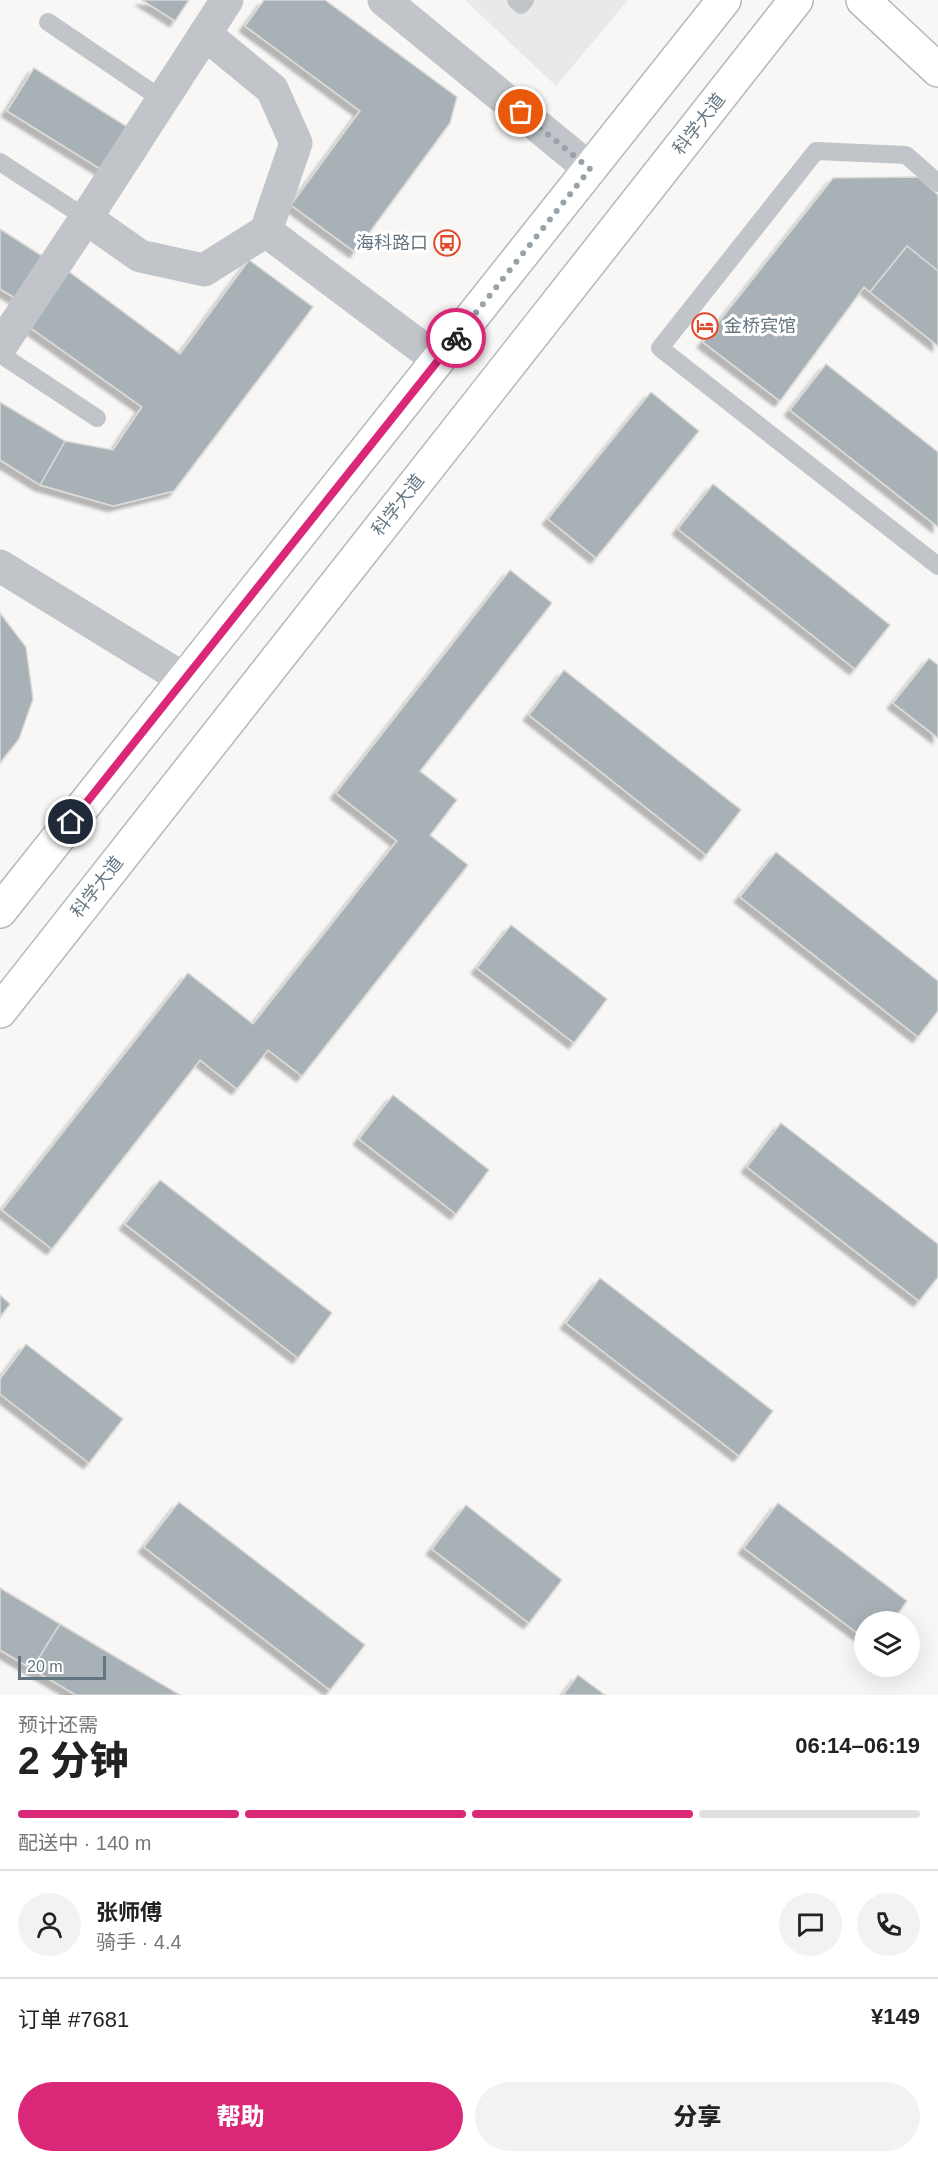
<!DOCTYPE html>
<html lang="zh">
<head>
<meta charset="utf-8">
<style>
	:root { --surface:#fff; --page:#f2f2f2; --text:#222; --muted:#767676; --line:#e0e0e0; --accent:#db2777 }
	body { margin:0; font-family:Arial,"Noto Sans SC",sans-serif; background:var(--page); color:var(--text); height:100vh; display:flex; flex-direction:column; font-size:22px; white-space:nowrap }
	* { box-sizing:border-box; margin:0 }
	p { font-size:20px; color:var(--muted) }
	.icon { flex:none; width:33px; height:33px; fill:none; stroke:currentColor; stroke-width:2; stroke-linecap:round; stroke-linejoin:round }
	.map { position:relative; height:1695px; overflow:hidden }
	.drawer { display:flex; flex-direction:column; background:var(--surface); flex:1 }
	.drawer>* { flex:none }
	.tools { position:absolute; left:854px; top:1611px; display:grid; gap:12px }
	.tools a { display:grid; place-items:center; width:66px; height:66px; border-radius:50%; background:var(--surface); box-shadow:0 6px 24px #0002; font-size:30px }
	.scale { position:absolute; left:18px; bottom:15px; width:88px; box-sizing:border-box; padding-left:6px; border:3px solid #637580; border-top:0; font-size:16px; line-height:21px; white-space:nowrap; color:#637580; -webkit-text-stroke:4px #fff; paint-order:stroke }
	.pin { position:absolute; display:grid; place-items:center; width:51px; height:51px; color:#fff; margin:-26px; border:3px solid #fff; border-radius:50%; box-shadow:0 2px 6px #0007 }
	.courier { position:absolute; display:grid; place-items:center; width:60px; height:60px; margin:-30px; border:4px solid #db2777; border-radius:50%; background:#fff; color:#222; box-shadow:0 2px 8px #0007 }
	.headline em { font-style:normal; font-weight:800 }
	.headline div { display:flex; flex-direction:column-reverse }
	.headline { display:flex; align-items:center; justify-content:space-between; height:102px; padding:0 18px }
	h1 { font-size:39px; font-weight:800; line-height:45px }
	.bar { display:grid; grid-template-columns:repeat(4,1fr); gap:9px 6px; align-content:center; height:72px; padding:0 18px }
	.bar i { height:8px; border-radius:4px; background:var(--line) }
	.bar .active { background:var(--accent) }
	.bar p { grid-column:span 4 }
	.line { display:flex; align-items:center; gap:15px; padding:0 18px; border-top:2px solid var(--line) }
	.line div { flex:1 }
	.round { display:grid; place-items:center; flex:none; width:63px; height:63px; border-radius:32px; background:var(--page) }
	.button { display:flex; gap:12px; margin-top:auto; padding:12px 18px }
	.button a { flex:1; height:69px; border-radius:36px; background:var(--accent); color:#fff; font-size:24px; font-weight:800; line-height:69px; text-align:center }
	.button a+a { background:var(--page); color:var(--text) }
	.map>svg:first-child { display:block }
	.built { fill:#e8e9e8 }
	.building { fill:#a7b1b6; stroke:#d9d9d7; stroke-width:1.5; filter:url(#shadow) }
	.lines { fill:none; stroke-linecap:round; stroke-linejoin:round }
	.secondary-casing { stroke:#b3b9bd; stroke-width:36 }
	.primary-casing { stroke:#b4b9bd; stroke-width:36 }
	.lane { stroke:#c1c5c9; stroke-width:18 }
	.street { stroke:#c1c5c9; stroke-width:33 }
	.secondary { stroke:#fff; stroke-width:33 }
	.primary { stroke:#fff; stroke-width:33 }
	.done { stroke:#97a2a9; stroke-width:6; stroke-dasharray:0 10.8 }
	.route { stroke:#db2777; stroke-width:8 }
	.labels { text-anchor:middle; stroke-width:6; stroke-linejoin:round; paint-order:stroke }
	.street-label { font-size:18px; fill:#637580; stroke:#fff }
	.poi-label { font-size:18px; fill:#637580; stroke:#fff; text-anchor:end }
</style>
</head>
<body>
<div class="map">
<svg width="938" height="1695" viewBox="0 0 938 1695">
	<defs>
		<filter id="shadow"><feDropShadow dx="-5.5" dy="5.5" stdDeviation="1.5" flood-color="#0004"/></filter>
	</defs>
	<rect width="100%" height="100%" fill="#f8f7f5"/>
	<polygon class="built" points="465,0 628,0 556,86"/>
	<g class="building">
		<polygon points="142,0 189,0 175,21"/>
		<polygon points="264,0 325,0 457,97 450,123 355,252 291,205 360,111 245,26"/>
		<polygon points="34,68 129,128 102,170 7,111"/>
		<polygon points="918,177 938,195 938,271 907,246 870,292 864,287 780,401 703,342 833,178"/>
		<polygon points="0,229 42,256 15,298 0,289"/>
		<polygon points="907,246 938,271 938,346 870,292"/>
		<polygon points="249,260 313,307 174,491 113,506 40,485 65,441 113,450 142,407 28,326 68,271 180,354"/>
		<polygon points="826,364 938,452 938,527 790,410"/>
		<polygon points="651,392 699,431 596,558 548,519"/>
		<polygon points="0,402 65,441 40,485 0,460"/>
		<polygon points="713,484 890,625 855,669 678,529"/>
		<polygon points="510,570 552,603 420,771 457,800 430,835 468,865 302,1076 268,1050 237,1089 200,1060 52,1249 2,1210 188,973 253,1024 397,841 336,793"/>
		<polygon points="0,613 26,647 33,699 19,739 0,763"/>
		<polygon points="929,658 938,665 938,738 893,703"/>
		<polygon points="564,670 741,810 706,855 529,715"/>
		<polygon points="776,852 938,981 938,1011 918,1037 740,897"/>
		<polygon points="511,925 607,999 574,1043 477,968"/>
		<polygon points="393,1095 489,1170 456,1214 359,1139"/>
		<polygon points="781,1123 938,1244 938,1277 919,1301 747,1167"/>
		<polygon points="160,1180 332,1313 298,1358 125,1224"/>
		<polygon points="600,1278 773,1411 739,1456 566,1323"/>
		<polygon points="0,1295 10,1304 0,1317"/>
		<polygon points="26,1344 123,1419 89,1463 0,1394 0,1379"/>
		<polygon points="179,1502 365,1645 330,1690 144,1547"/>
		<polygon points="778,1503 907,1601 892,1622 864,1622 864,1638 744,1548"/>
		<polygon points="466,1505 562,1580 529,1623 432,1549"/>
		<polygon points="0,1588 60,1624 32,1669 0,1650"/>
		<polygon points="60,1624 180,1695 76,1695 32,1669"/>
		<polygon points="578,1675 605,1695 563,1695"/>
	</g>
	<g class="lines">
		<g class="secondary-casing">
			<polyline id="secondary" points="863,0 938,70"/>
		</g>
		<g class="primary-casing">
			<g id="primary">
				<polyline points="0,911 724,0"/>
				<polyline points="0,1011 796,0"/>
			</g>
		</g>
		<g class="lane">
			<polyline points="516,0 521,5 525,0"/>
			<polyline points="48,22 163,100"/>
			<polyline points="0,162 86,218"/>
			<polyline points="938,183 906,155 816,151 660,348 938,566"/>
			<polyline points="0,354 97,418"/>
		</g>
		<g class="street">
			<polyline points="227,0 205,34 272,89 296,143 266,231 438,360"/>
			<polyline points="384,0 590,169"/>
			<polyline points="86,218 205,34"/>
			<polyline points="0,347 86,218 140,256 204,270 266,231"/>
			<polyline points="0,566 184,679"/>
		</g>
		<use href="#secondary" class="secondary"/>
		<use href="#primary" class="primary"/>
	</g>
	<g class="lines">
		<polyline class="done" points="456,338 590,169 521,112"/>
		<polyline class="route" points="71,822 456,338"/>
	</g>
	<defs>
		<g id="bus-ring" transform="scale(1.35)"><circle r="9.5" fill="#fff" stroke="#e2492a" stroke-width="1.5"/><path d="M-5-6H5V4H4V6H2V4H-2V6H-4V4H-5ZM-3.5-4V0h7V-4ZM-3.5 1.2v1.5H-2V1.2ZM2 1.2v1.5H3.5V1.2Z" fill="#e2492a"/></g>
		<g id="hotel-ring" transform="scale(1.35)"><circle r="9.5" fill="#fff" stroke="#e2492a" stroke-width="1.5"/><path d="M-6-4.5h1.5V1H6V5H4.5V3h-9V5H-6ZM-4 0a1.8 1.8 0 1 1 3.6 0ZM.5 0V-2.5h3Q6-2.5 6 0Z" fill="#e2492a"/></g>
	</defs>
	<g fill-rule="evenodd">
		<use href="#bus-ring" x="447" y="243"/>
		<use href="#hotel-ring" x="705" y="326"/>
	</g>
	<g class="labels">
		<g class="street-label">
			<text transform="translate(699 124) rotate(-52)" y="6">科学大道</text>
			<text transform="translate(398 505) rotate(-52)" y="6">科学大道</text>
			<text transform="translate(97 887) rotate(-52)" y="6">科学大道</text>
		</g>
		<g class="poi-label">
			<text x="428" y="249">海科路口</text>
			<text x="724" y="332" text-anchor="start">金桥宾馆</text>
		</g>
	</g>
</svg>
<div class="tools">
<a><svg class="icon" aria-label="layers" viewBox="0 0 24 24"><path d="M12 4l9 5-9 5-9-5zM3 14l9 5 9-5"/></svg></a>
</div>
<div class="scale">20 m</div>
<div class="pin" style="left:521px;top:112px;background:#ea580c"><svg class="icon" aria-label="bag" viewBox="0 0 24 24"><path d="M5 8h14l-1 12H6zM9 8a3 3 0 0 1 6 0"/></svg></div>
<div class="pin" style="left:71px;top:822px;background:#1f2937"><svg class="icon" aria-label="home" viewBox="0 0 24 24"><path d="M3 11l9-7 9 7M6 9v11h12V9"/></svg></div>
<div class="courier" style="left:456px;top:338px"><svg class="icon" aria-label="bike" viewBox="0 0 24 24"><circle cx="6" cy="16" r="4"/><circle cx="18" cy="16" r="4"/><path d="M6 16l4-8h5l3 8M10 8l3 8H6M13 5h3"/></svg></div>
</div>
<section class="drawer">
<div class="headline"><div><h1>2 分钟</h1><p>预计还需</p></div><em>06:14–06:19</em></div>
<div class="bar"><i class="active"></i><i class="active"></i><i class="active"></i><i></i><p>配送中 · 140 m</p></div>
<div class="line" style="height:108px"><a class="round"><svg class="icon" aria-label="person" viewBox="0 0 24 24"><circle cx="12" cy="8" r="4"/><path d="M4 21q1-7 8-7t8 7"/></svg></a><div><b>张师傅</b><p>骑手 · 4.4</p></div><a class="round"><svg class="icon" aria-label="chat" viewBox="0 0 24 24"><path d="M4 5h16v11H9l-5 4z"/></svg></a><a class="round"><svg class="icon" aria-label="phone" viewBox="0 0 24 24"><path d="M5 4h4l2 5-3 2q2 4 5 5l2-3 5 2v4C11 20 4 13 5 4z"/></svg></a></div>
<div class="line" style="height:78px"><div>订单 #7681</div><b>¥149</b></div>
<div class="button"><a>帮助</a><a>分享</a></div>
</section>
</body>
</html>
